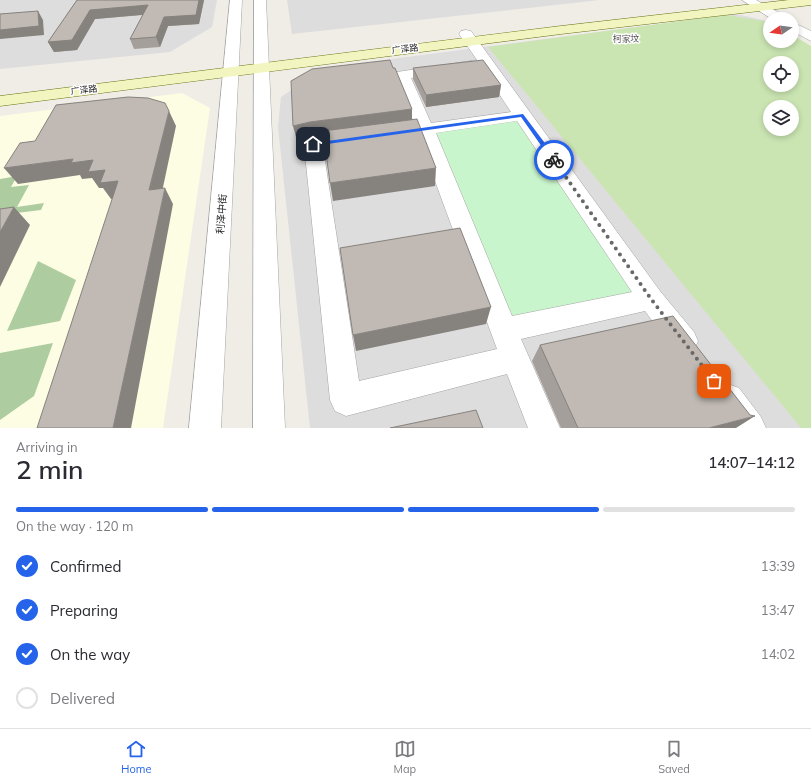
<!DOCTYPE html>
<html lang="en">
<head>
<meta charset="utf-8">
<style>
	:root { --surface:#fff; --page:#f2f2f3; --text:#2b2b33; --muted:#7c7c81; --line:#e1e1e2; --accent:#2563eb }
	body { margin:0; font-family:Mulish,"Noto Sans SC",sans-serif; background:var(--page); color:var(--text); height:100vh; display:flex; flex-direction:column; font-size:15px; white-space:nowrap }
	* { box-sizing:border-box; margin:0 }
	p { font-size:13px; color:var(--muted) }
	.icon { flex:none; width:22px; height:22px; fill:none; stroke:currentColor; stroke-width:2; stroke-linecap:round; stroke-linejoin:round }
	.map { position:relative; height:428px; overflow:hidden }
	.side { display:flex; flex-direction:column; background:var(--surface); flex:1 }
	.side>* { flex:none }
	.needle { width:26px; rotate:257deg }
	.buttons { position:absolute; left:763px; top:12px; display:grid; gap:8px }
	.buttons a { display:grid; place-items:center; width:36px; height:36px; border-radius:50%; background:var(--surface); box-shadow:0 2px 6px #0003; font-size:20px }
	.pin { position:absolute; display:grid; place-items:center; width:34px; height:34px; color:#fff; margin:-17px; border-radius:8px; box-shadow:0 2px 6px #0006 }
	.courier { position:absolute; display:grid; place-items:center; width:40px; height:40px; margin:-20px; border:3px solid #2563eb; border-radius:50%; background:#fff; color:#222; box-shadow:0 1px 5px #0007 }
	.overview em { font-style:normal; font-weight:600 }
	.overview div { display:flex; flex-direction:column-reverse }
	.overview { display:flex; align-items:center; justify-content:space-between; height:68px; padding:0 16px }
	h1 { font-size:26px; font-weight:600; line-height:30px }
	.bar { display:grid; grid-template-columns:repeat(4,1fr); gap:6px 4px; align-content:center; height:48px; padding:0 16px }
	.bar i { height:5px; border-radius:3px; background:var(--line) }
	.bar .selected { background:var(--accent) }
	.bar p { grid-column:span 4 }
	ol { padding:0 16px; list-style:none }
	li { display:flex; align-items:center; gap:12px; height:44px }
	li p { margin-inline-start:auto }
	li .icon { padding:4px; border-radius:50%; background:var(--accent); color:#fff; stroke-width:4 }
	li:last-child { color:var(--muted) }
	li i { width:22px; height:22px; border:2px solid var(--line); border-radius:50% }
	.dock { display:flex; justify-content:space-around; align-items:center; height:56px; border-top:1px solid var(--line); background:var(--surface); font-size:11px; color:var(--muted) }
	.dock a { display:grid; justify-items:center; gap:2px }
	.dock .selected { color:var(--accent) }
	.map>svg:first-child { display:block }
	.residential { fill:#dedddd; fill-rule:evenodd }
	.education { fill:#fdfde3 }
	.grass { fill:#cbe5b2; fill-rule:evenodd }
	.forest { fill:#adcca0 }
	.park { fill:#c9f5cc }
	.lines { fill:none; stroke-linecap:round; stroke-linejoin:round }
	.minor-casing { stroke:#a4a4a4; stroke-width:1 }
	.tertiary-casing { stroke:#a4a4a4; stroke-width:1 }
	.secondary-casing { stroke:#65700e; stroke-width:1 }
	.minor { fill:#fff; fill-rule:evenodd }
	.tertiary { fill:#fff; fill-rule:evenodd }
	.secondary { fill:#f2f5c0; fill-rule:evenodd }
	.wall { fill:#a59f9b }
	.shaded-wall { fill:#86827e }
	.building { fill:#c0b9b4; stroke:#86827e }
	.route { fill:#2563eb }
	.done { stroke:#696866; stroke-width:4; stroke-dasharray:0 7.2 }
	.labels { text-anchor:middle; stroke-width:3; stroke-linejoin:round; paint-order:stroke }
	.far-neighbourhood-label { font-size:9px; fill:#535353; stroke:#fff }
	.far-street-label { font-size:9px; fill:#202020; stroke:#fff }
	.street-label { font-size:10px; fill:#202020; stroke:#fff }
</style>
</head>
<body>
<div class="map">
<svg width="811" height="428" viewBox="0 0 811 428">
	<rect width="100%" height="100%" fill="#f0ede7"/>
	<g class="residential">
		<polygon points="0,0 217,0 212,27 170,52 0,69"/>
		<polygon points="287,0 600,0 292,34"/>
		<path d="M736 14 763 20 770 24V41H792L811 428H310L278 127 281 97 323 68ZM770 63H792V85H770ZM770 107H792V129H770Z"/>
	</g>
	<polygon class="education" points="182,93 210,108 163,428 0,428 0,116"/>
	<path class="grass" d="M726 15 770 22V41H792V35L811 46V428H801L488 47ZM770 63H792V85H770ZM770 107H792V129H770Z"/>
	<g class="forest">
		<polygon points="17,176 11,187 29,185 17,207 44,203 41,210 0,215 0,179"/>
		<polygon points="38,261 76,280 60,321 7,331"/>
		<polygon points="53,343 34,396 0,420 0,353"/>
	</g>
	<polygon class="park" points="520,117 643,298 516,326 427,130"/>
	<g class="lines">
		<g class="minor-casing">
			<g id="minor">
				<path d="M466 30 471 31 660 291 694 332 698 341 694 350 684 354 674 350 645 311 521 339 560 428H528L507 374 346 416 335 411 330 400 304 144 306 140 355 133 361 135 364 139 361 143 323 148 359 381 497 349 418 135 393 139 387 138 384 134 387 130 415 125 394 75 397 72 477 60 459 34 461 31ZM482 68 511 112 431 123 411 78ZM517 121 632 292 512 316 436 133Z"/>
				<polygon points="728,384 739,388 761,417 766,428 730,428 717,410 713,399 717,388"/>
			</g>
		</g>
		<g class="tertiary-casing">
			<g id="tertiary">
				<polygon points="230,0 242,0 221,428 189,428"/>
				<polygon points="254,0 266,0 285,428 253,428"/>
				<polygon points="742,0 756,0 785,16 787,19 772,19"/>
				<polygon points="792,22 811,31 811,41 792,31"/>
			</g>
		</g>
		<g class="secondary-casing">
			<polygon id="secondary" points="789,0 811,0 811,5 561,34 0,106 0,96 561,26"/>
		</g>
		<use href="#minor" class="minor"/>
		<use href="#tertiary" class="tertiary"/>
		<use href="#secondary" class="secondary"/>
	</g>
	<g class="wall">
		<polygon points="77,0 204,0 199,24 168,26 160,47 134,49 130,39 143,15 95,19 77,50 54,52 48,42"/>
		<polygon points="413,68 501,85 499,97 426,107 413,79"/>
		<polygon points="540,345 736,428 561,428 532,361"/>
	</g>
	<g class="shaded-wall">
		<polygon points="199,0 204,0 199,24 168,26 160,47 156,37 164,17"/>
		<polygon points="148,5 151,14 95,19 77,50 54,52 48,42 90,10"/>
		<polygon points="38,11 43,20 44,35 0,39 0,30"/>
		<polygon points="501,85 499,97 426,107 426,95"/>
		<polygon points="412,109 412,124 313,137 297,141 293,126 310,122"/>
		<polygon points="169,111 176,126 159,206 149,190"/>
		<polygon points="73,159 93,160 118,181 128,197 111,199 103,188 99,188 92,178 82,179 80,175 18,184 4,168"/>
		<polygon points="436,168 435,186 333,201 330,183"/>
		<polygon points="165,188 173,204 131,428 113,428"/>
		<polygon points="14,207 30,225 0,287 0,232"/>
		<polygon points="491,307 486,324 356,351 353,335"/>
		<polygon points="755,416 736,428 709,428"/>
	</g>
	<g class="building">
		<polygon points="77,0 199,0 196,15 164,17 156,37 130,39 148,5 90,10 72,40 48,42"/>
		<polygon points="38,11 39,26 0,30 0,14"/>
		<polygon points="390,60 393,68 395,68 412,109 310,122 293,126 291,81 312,69"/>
		<polygon points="483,60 501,85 426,95 413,68"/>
		<polygon points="128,97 148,98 165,103 169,111 149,190 165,188 113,428 37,428 118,181 100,183 105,170 88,172 93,160 71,163 73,159 4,168 20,143 35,141 56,105"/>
		<polygon points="417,119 436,168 330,183 323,131"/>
		<polygon points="14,207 0,232 0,209"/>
		<polygon points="460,228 491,307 353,335 340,248"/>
		<polygon points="673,316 750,415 755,416 709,428 578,428 540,345"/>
		<polygon points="476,410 483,428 390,428"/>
	</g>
	<polygon class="route" points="523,114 556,158 556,161 552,161 521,117 313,146 310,144 313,143"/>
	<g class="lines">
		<polyline class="done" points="554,160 651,299 714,381"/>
	</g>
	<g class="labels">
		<g class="far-neighbourhood-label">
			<text x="626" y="42">柯家坟</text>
		</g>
		<g class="far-street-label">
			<text transform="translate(405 49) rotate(-7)" y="3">广泽路</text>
			<text transform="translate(84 90) rotate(-7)" y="3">广泽路</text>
		</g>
		<g class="street-label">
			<text transform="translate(221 214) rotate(-86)" y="4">利泽中街</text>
		</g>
	</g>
</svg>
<div class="buttons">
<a><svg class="needle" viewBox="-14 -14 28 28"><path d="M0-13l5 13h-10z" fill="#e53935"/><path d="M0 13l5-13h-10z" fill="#7c7c81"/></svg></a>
<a><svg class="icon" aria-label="locate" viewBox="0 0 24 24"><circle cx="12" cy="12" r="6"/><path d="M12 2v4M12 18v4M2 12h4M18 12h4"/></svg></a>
<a><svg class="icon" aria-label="layers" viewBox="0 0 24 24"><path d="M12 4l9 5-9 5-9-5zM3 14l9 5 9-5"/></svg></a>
</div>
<div class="pin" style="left:714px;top:381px;background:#ea580c"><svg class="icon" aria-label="bag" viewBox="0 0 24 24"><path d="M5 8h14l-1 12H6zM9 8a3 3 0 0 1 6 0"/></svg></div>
<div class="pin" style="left:313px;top:144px;background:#1f2937"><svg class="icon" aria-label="home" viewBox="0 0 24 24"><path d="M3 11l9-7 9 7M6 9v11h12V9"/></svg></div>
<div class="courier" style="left:554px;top:160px"><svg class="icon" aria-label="bike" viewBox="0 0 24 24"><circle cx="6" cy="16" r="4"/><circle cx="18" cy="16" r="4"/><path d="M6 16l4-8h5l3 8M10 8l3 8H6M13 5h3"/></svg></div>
</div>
<section class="side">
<div class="overview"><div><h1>2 min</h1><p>Arriving in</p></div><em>14:07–14:12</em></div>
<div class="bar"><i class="selected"></i><i class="selected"></i><i class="selected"></i><i></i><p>On the way · 120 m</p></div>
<ol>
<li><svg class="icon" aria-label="check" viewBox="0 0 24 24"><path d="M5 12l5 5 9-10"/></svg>Confirmed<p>13:39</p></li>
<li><svg class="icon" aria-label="check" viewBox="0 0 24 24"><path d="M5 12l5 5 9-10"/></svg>Preparing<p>13:47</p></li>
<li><svg class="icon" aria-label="check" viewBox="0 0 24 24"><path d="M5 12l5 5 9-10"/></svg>On the way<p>14:02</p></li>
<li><i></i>Delivered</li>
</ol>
</section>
<nav class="dock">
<a class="selected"><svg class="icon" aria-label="home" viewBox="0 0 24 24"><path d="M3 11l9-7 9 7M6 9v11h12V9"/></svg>Home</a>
<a><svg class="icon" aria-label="map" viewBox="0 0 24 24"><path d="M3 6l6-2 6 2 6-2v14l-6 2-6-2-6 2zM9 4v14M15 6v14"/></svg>Map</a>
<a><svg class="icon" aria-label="saved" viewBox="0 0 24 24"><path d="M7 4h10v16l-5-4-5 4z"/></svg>Saved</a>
</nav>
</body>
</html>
